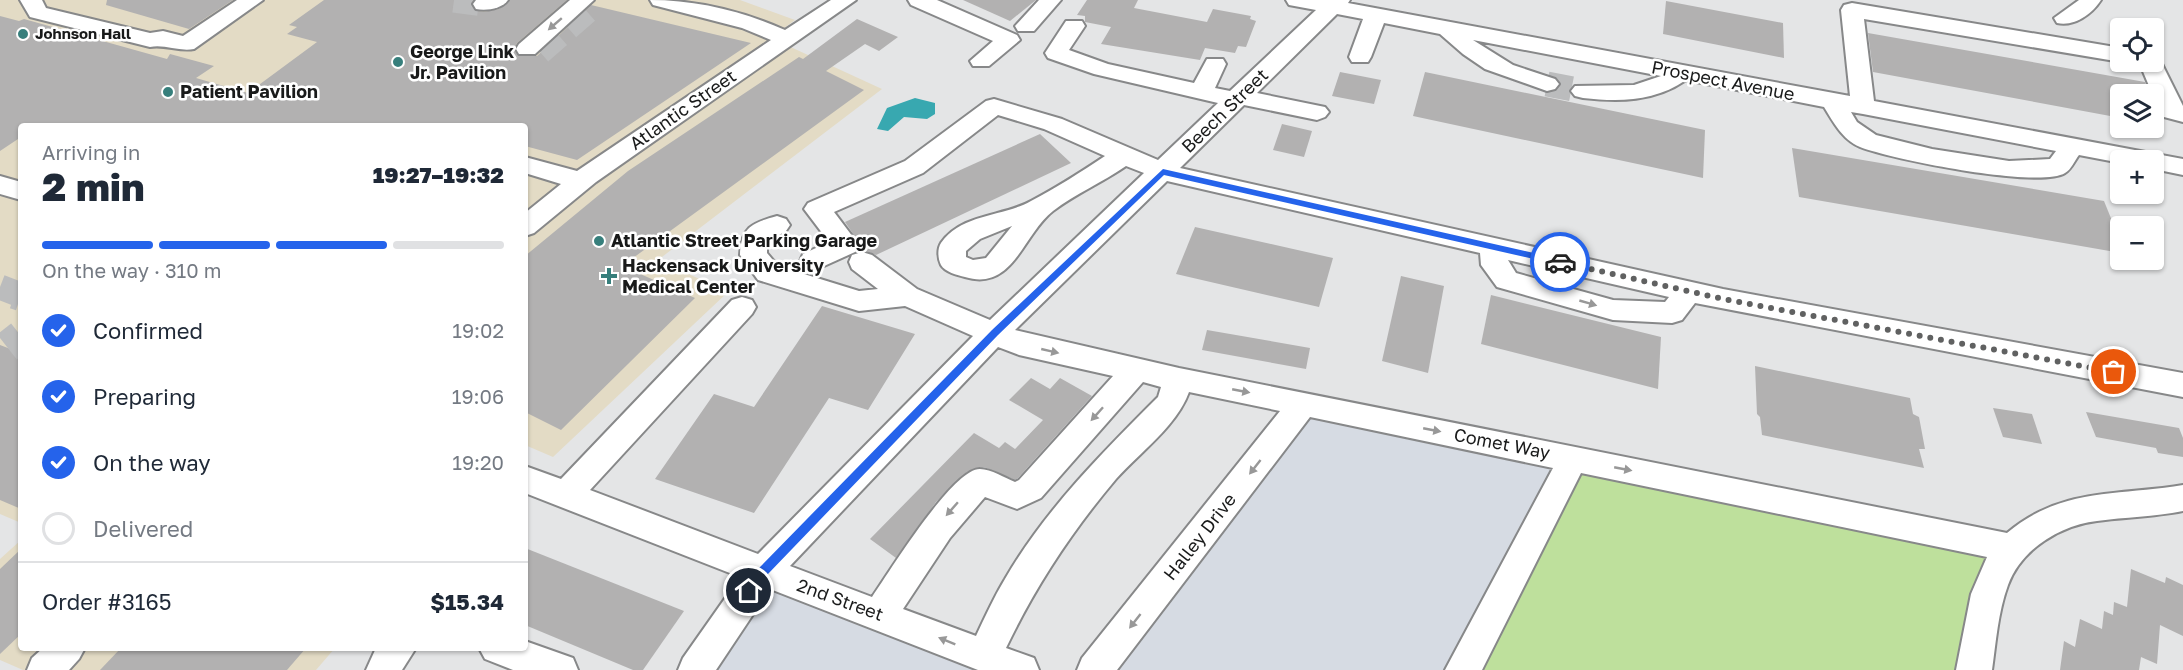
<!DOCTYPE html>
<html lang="en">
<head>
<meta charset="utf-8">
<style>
	:root { --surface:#fff; --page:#f6f6f7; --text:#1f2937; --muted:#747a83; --line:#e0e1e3; --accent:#2563eb }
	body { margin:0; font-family:"Golos Text",sans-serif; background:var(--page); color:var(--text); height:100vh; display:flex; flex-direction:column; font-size:22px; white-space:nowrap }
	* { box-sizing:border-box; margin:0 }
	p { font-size:20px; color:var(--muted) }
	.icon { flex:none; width:33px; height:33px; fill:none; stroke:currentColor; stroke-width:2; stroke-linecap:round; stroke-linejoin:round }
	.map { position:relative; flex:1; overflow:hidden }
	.sheet { position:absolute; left:18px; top:123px; width:510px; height:528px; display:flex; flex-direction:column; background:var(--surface); border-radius:6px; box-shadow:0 2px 4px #0004 }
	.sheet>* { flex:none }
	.controls { position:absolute; left:2110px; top:18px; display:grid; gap:12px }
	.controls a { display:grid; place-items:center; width:54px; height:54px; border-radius:6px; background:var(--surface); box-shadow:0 2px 4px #0004; font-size:30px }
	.pin { position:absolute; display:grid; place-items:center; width:51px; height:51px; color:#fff; margin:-26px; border:3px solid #fff; border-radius:50%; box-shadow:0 2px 6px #0007 }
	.courier { position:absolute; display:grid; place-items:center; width:60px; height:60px; margin:-30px; border:4px solid #2563eb; border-radius:50%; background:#fff; color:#222; box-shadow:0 2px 8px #0007 }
	.head em { font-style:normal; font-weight:800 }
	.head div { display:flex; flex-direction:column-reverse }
	.head { display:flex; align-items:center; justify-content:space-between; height:102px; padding:0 24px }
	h1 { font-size:39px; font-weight:800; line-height:45px }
	.bar { display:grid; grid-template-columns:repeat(4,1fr); gap:9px 6px; align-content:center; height:72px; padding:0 24px }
	.bar i { height:8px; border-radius:4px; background:var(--line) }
	.bar .on { background:var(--accent) }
	.bar p { grid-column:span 4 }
	.line { display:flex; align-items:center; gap:15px; padding:0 24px; border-top:2px solid var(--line) }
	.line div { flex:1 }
	ol { padding:0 24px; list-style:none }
	li { display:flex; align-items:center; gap:18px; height:66px }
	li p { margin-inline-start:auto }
	li .icon { padding:6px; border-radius:50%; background:var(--accent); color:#fff; stroke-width:4 }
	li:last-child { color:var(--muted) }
	li i { width:33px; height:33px; border:3px solid var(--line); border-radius:50% }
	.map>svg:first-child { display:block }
	.built { fill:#d6dbe3 }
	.medical { fill:#e3dbc5 }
	.green { fill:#bee09c }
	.water { fill:#38a8b0 }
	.building { fill:#b2b1b1 }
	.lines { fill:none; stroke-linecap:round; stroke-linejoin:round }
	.minor-tunnel-far1 { stroke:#bbbcbd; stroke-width:25; stroke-dasharray:25 12; stroke-linecap:butt }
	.minor-tunnel { stroke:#bbbcbd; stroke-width:32; stroke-dasharray:32 16; stroke-linecap:butt }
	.minor-casing { stroke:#878889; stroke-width:4 }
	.minor { fill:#fff; fill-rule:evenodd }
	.oneway { fill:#989898 }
	.route { fill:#2563eb }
	.done { stroke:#606161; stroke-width:6; stroke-dasharray:0 10.8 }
	.poi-dot { fill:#377f7c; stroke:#fff; stroke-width:2 }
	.labels { text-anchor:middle; stroke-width:5; stroke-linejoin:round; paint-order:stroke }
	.far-poi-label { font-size:15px; font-weight:bold; fill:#191a1a; stroke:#fff; text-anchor:start }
	.poi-label { font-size:18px; font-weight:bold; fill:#191a1a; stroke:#fff; text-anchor:start }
	.street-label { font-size:18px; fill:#191a1a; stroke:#fff }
</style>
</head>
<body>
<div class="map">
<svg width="2183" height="670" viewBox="0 0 2183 670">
	<rect width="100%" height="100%" fill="#e4e5e6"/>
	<g class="built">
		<polygon points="1303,404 2012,548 1974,670 1096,670"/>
		<polygon points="763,571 1021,670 696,670"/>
	</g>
	<g class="medical">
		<polygon points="0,0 740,0 795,20 771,38 882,89 658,260 728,292 553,457 525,445 525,126 21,126 21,523 0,514"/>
		<polygon points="21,540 21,648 335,648 316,670 23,670 0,660 0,559"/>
	</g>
	<polygon class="green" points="1583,465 2006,551 1985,670 1482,670"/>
	<polygon class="water" points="915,98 935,103 935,114 927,119 904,117 888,131 877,129 887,108"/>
	<g class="building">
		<polygon points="107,0 233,0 189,29 106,5"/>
		<polygon points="324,0 473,0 471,4 474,10 484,12 499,9 510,0 567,0 517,43 514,50 519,56 537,56 591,5 751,43 577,160 525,146 525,126 21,126 21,137 0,151 0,16 19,21 24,19 167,59 170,54 214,66 196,78 248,93 317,42 287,34 297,27 289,25"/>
		<polygon points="963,0 1036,0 1010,21"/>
		<polygon points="1087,0 1138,0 1134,8 1207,22 1213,9 1251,16 1250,19 1256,21 1246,47 1238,46 1235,53 1205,48 1200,60 1101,44 1111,27 1085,22 1085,16 1077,15"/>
		<polygon points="1666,1 1783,23 1784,58 1663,34"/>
		<polygon points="857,19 898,37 879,51 865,44 826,71 864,90 622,266 695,298 561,430 525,412 525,256 628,171 799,57 803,59"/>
		<polygon points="1868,33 2145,82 2150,94 2121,94 2121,118 1873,72"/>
		<polygon points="1340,72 1381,80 1374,104 1332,96"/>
		<polygon points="1425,72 1705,130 1703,178 1413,116"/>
		<polygon points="1282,124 1312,131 1304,157 1273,150"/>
		<polygon points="1040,134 1071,163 876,255 864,250 845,222"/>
		<polygon points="1792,148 2104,201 2121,243 2121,253 1799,197"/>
		<polygon points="1195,227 1333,258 1319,307 1176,274"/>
		<polygon points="1401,276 1444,286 1428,373 1382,361"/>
		<polygon points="1491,295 1661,337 1658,389 1481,344"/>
		<polygon points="822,306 915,334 868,410 829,398 754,513 655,479 714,394 754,407"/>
		<polygon points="1207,330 1310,348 1306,369 1202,350"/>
		<polygon points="0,345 21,353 21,509 0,500"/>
		<polygon points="1755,366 1910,398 1913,414 1919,417 1925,449 1919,449 1924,468 1762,435 1760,417 1757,414"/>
		<polygon points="1031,378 1050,389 1060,378 1092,396 1018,478 1015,480 984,467 967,472 936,502 896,558 870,539 974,433 999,448 1005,442 1015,449 1043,420 1009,400"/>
		<polygon points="1993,408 2032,414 2042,444 2003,437"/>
		<polygon points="2086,412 2179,428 2183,438 2183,457 2158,453 2156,448 2096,437"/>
		<polygon points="525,548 684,611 643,670 633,670 525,625"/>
		<polygon points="21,549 21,634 0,654 0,569"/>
		<polygon points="2131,569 2165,583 2166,577 2183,585 2183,636 2160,625 2157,664 2141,657 2139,670 2060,670 2064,641 2075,647 2080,619 2102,629 2104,611 2113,615 2114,602 2127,607"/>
		<polygon points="121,648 306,648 287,670 100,670"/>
	</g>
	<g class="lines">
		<g class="minor-tunnel-far1">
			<polyline points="454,0 484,4"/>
			<polyline points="540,52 593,6"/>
			<polyline points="1547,84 1583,91"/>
			<polyline points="0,287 18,294"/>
		</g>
		<g class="minor-tunnel">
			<polyline points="15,293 21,295"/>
			<polyline points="7,347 21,336"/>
		</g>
		<g class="minor-casing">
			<g id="minor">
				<path d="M20 0H42L46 8 150 33 163 31 183 36 237 0H263L194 49C179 52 165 44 150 47L30 17Z"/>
				<path d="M476 0H508C502 9 486 11 476 9L473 4Z"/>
				<polygon points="570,0 594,0 535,54 519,54 516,49 519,44"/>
				<path d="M650 0C697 0 742 11 785 30L831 0H856L596 182 534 233 525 236V213L561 184 525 173V157L577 171 771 40 742 28 653 5Z"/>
				<polygon points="908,0 937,0 1017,35 1020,40 989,66 973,66 970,61 993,41 911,5"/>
				<polygon points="1039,0 1061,0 1034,31 1018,31 1015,26"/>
				<path d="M1286 0H1350L1348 3 1850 96 1841 10 1844 5 1852 3 2121 48V62L1864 19 1874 101 2183 159V175L2154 169V160H2121V163L2079 155C2075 160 2071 170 2065 173 2039 189 1890 159 1860 147 1842 139 1834 123 1824 107L1686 80C1654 102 1619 102 1583 98L1575 96 1571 91 1575 86 1634 85 1661 76 1473 40 1513 65 1555 79 1559 84 1555 89 1547 91 1485 69 1463 54 1440 34 1384 23 1371 57 1368 62H1352L1349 57 1363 19 1337 14 1257 93 1325 107 1329 112 1325 117 1317 120 1244 105 1180 168 1723 289 2183 373V397L1695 303 1682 320 1672 323 1613 320 1497 287 1481 265 1480 253 1167 181 1015 330 1179 368 2007 533C2061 487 2119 496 2183 485V511C2154 517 2125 517 2097 521 2061 525 2021 549 2008 585 1998 612 1996 642 1992 670H1956L1971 594 1987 557 1581 473 1482 670H1445L1553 468 1310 417 1117 670H1077L1082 658 1280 411 1189 392C1176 427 1140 452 1116 479 1072 531 1035 587 1006 648L1034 658 1039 670H978L770 589 716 670H678L683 658 740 577 525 493V466L561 479 732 300 742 297 752 300 756 307 752 314 590 490 758 554 973 336 905 306 859 311 758 280 740 255C741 228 751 223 777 216L786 219 790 225 786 231 767 242V253L778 266 859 291 878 289 852 269 849 262 852 255 862 252 872 255 917 289 990 320 1144 173 1126 166C1103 182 1075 194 1053 211 1023 234 1013 292 965 277 957 275 945 272 941 265 938 259 937 249 941 243 962 213 1003 217 1031 201 1056 188 1081 172 1105 156L1044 129 998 115 923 173 834 212 859 245 855 252 813 271 803 268 800 261 803 254 829 242 804 209 808 203 905 161 986 101 994 99 1062 119 1158 160 1218 103 1094 74 1048 58 1045 53 1066 21H1082L1085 26 1069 50 1108 64 1194 83 1207 59H1223L1226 64 1215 88 1230 91 1316 10 1289 5ZM1851 112 1863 114 2056 151 2050 159 2009 161 1932 149 1876 135 1857 122ZM1012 226 986 258 973 260 966 257V251L980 239ZM1508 260 1669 297 1665 302 1613 300 1516 273ZM998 347 1019 355 1113 376 1019 480 1015 482C1005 478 991 469 980 469 953 468 888 574 872 597L790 566ZM1143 382 1161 387 1158 397C1102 453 1045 510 1005 579 994 597 985 617 976 636L903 609 950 538 985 497 1017 509 1041 498Z"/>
				<path d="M2079 0H2101C2092 14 2074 27 2057 23L2054 18Z"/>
				<polygon points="2154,56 2161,62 2183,106 2183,122 2164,117 2160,112 2139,62 2154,62"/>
				<polygon points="0,176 21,182 21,200 0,194"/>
				<polygon points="525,641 573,658 578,670 513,670 485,659 479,648 525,648"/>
				<polygon points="43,648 85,648 79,659 69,670 27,670 32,658"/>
				<polygon points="376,648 416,648 402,670 366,670"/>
			</g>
		</g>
		<use href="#minor" class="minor"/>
	</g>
	<defs><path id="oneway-solid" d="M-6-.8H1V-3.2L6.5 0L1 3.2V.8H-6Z" transform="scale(1.5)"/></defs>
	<g class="oneway">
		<use href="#oneway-solid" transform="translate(555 24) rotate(139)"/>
		<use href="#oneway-solid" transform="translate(1588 303) rotate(16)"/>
		<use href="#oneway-solid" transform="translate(1050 351) rotate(13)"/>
		<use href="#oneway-solid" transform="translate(1241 391) rotate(11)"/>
		<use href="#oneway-solid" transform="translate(1097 414) rotate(132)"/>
		<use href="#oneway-solid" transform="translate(1432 430) rotate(11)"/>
		<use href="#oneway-solid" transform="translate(1255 467) rotate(128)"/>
		<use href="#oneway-solid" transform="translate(1623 469) rotate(11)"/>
		<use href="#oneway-solid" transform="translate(952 509) rotate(131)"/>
		<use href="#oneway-solid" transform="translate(1135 621) rotate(128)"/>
		<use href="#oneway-solid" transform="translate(947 641) rotate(-158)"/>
	</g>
	<polygon class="route" points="1163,169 1560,259 1565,262 1560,265 1164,175 998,335 767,575 753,595 745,595 745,587 759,568 992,330"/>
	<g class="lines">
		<polyline class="done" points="1560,262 1723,299 2114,372"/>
	</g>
	<g class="poi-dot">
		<circle cx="23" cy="34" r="6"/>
		<circle cx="398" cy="62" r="6"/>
		<circle cx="168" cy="92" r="6"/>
		<circle cx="599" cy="241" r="6"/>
		<path d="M606 267h6v6h6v6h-6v6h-6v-6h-6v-6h6z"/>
	</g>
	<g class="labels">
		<g class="far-poi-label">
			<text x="35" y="39">Johnson Hall</text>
		</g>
		<g class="poi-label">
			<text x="410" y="58">George Link<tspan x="410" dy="21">Jr. Pavilion</tspan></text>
			<text x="180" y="98">Patient Pavilion</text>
			<text x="611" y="247">Atlantic Street Parking Garage</text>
			<text x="622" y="272">Hackensack University<tspan x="622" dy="21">Medical Center</tspan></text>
		</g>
		<g class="street-label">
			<text transform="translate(1723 81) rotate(11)" y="6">Prospect Avenue</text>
			<text transform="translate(683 110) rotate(-35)" y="6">Atlantic Street</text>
			<text transform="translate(1225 111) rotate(-44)" y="6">Beech Street</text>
			<text transform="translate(1502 444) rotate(11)" y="6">Comet Way</text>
			<text transform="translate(1200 537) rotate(-52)" y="6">Halley Drive</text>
			<text transform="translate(840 600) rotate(20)" y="6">2nd Street</text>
		</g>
	</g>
</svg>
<div class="controls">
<a><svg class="icon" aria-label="locate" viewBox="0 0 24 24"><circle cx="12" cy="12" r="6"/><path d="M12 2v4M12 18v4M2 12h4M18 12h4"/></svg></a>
<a><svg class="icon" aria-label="layers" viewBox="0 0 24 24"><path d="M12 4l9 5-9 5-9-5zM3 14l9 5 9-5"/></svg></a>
<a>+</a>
<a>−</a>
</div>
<div class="pin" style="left:2114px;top:372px;background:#ea580c"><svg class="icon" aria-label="bag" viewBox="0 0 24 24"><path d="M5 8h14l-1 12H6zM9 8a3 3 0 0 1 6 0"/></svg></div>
<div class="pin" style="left:749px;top:591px;background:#1f2937"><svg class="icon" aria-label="home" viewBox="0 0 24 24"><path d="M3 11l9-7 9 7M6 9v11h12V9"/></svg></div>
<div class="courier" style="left:1560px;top:262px"><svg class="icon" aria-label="car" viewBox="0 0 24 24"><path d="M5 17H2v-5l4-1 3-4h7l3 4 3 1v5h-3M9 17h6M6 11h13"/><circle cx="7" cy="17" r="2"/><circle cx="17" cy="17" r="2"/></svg></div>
<section class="sheet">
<div class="head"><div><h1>2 min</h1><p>Arriving in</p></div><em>19:27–19:32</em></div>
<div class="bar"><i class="on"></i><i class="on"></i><i class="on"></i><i></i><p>On the way · 310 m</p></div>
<ol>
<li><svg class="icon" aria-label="check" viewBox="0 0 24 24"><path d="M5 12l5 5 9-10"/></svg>Confirmed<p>19:02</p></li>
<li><svg class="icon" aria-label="check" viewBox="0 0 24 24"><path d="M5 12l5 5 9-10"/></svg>Preparing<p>19:06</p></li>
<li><svg class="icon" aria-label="check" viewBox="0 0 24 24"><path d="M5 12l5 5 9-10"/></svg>On the way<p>19:20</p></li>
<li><i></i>Delivered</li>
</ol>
<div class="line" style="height:78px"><div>Order #3165</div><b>$15.34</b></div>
</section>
</div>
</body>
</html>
